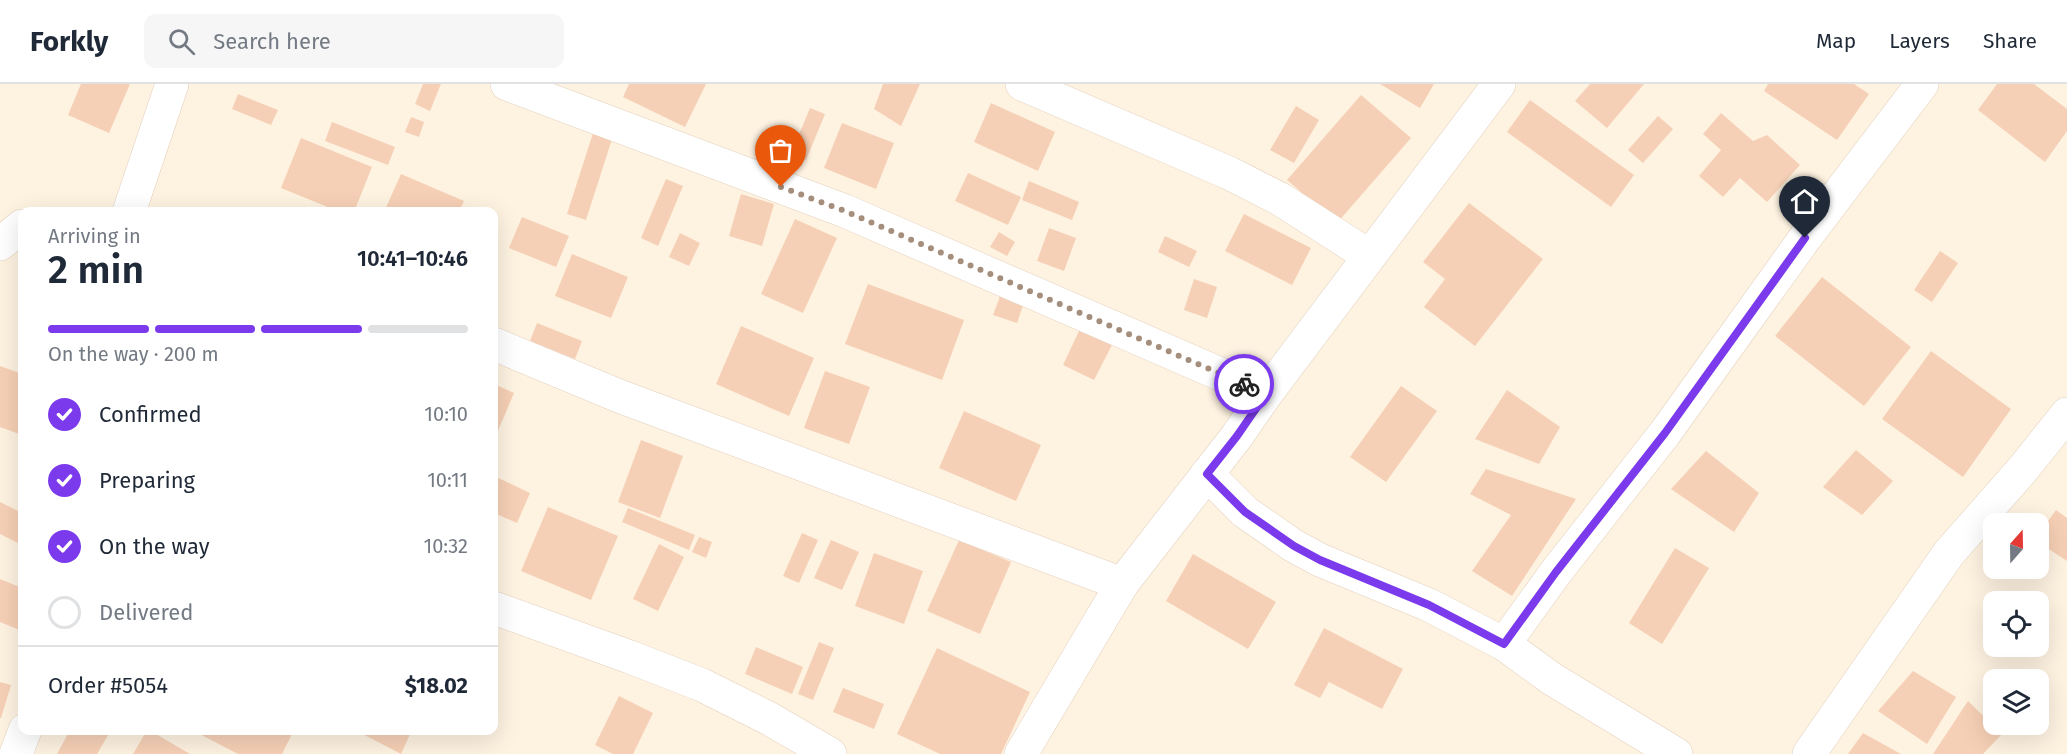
<!DOCTYPE html>
<html lang="en">
<head>
<meta charset="utf-8">
<style>
	:root { --surface:#fff; --page:#f6f6f7; --text:#1f2937; --muted:#747a83; --line:#e0e1e3; --accent:#7c3aed }
	body { margin:0; font-family:"Fira Sans",sans-serif; background:var(--page); color:var(--text); height:100vh; display:flex; flex-direction:column; font-size:22px; white-space:nowrap }
	* { box-sizing:border-box; margin:0 }
	p { font-size:20px; color:var(--muted) }
	.icon { flex:none; width:33px; height:33px; fill:none; stroke:currentColor; stroke-width:2; stroke-linecap:round; stroke-linejoin:round }
	.map { position:relative; flex:1; overflow:hidden }
	.panel { position:absolute; left:18px; top:123px; width:480px; height:528px; display:flex; flex-direction:column; background:var(--surface); border-radius:12px; box-shadow:0 6px 24px #0002 }
	.panel>* { flex:none }
	.needle { width:39px; rotate:20deg }
	.tools { position:absolute; left:1983px; top:429px; display:grid; gap:12px }
	.tools a { display:grid; place-items:center; width:66px; height:66px; border-radius:12px; background:var(--surface); box-shadow:0 6px 24px #0002; font-size:30px }
	.pin { position:absolute; display:grid; place-items:center; width:51px; height:51px; color:#fff; margin:-62px -26px; border-radius:50% 50% 50% 0; rotate:-45deg; box-shadow:0 0 6px #0007 }
	.pin .icon { rotate:45deg }
	.courier { position:absolute; display:grid; place-items:center; width:60px; height:60px; margin:-30px; border:4px solid #7c3aed; border-radius:50%; background:#fff; color:#222; box-shadow:0 2px 8px #0007 }
	.summary em { font-style:normal; font-weight:600 }
	.summary div { display:flex; flex-direction:column-reverse }
	.summary { display:flex; align-items:center; justify-content:space-between; height:102px; padding:0 30px }
	h1 { font-size:39px; font-weight:600; line-height:45px }
	.bar { display:grid; grid-template-columns:repeat(4,1fr); gap:9px 6px; align-content:center; height:72px; padding:0 30px }
	.bar i { height:8px; border-radius:4px; background:var(--line) }
	.bar .on { background:var(--accent) }
	.bar p { grid-column:span 4 }
	.line { display:flex; align-items:center; gap:15px; padding:0 30px; border-top:2px solid var(--line) }
	.line div { flex:1 }
	ol { padding:0 30px; list-style:none }
	li { display:flex; align-items:center; gap:18px; height:66px }
	li p { margin-inline-start:auto }
	li .icon { padding:6px; border-radius:50%; background:var(--accent); color:#fff; stroke-width:4 }
	li:last-child { color:var(--muted) }
	li i { width:33px; height:33px; border:3px solid var(--line); border-radius:50% }
	header { display:flex; align-items:center; gap:36px; box-sizing:border-box; height:84px; padding:0 30px; background:var(--surface); border-bottom:2px solid var(--line) }
	header strong { font-size:28px }
	nav { display:flex; gap:33px; margin-inline-start:auto; font-size:21px }
	.search { width:420px; height:54px; background:var(--page); display:flex; align-items:center; gap:15px; box-sizing:border-box; padding:0 21px; border-radius:12px; color:var(--muted); font-size:22px }
	.map>svg:first-child { display:block }
	.building { fill:#f6d0b6 }
	.lines { fill:none; stroke-linecap:round; stroke-linejoin:round }
	.minor-casing { stroke:#e3cfbc; stroke-width:34 }
	.minor { stroke:#fff; stroke-width:33 }
	.done { stroke:#a68e7c; stroke-width:6; stroke-dasharray:0 10.8 }
	.route { stroke:#7c3aed; stroke-width:8 }
</style>
</head>
<body>
<header>
<strong>Forkly</strong>
<div class="search"><svg class="icon" aria-label="search" viewBox="0 0 24 24"><circle cx="10" cy="10" r="6"/><path d="M15 15l6 6"/></svg>Search here</div>
<nav><a>Map</a><a>Layers</a><a>Share</a></nav>
</header>
<div class="map">
<svg width="2067" height="670" viewBox="0 0 2067 670">
	<rect width="100%" height="100%" fill="#fef3e1"/>
	<g class="building">
		<polygon points="81,0 130,0 109,49 68,31"/>
		<polygon points="423,0 441,0 430,27 415,20"/>
		<polygon points="629,0 706,0 685,43 623,13"/>
		<polygon points="883,0 920,0 901,42 874,25"/>
		<polygon points="1380,0 1434,0 1420,24"/>
		<polygon points="1590,0 1644,0 1607,44 1575,17"/>
		<polygon points="1768,0 1854,0 1869,10 1837,56 1764,7"/>
		<polygon points="1997,0 2034,0 2067,25 2067,47 2045,78 1978,26"/>
		<polygon points="238,10 278,26 271,41 232,25"/>
		<polygon points="1361,11 1411,54 1337,139 1287,96"/>
		<polygon points="1530,16 1634,91 1611,123 1507,48"/>
		<polygon points="991,19 1055,48 1038,87 974,58"/>
		<polygon points="1296,22 1319,36 1294,79 1270,66"/>
		<polygon points="810,24 825,30 806,76 791,70"/>
		<polygon points="1721,29 1753,57 1767,51 1800,81 1767,118 1740,94 1723,113 1699,92 1721,66 1703,50"/>
		<polygon points="1658,32 1673,45 1643,79 1628,66"/>
		<polygon points="411,33 424,38 419,53 405,48"/>
		<polygon points="332,38 395,63 388,81 325,57"/>
		<polygon points="842,39 894,59 876,105 824,84"/>
		<polygon points="594,46 613,52 586,136 567,130"/>
		<polygon points="301,54 372,83 354,128 340,128 281,104"/>
		<polygon points="968,89 1021,113 1008,141 955,117"/>
		<polygon points="401,90 464,117 459,128 384,128"/>
		<polygon points="666,95 683,102 658,162 641,154"/>
		<polygon points="1029,97 1079,118 1072,136 1022,116"/>
		<polygon points="741,110 774,120 762,162 729,152"/>
		<polygon points="1469,119 1543,175 1475,262 1424,223 1445,195 1423,178"/>
		<polygon points="1244,130 1311,164 1292,201 1225,167"/>
		<polygon points="522,133 569,152 556,183 509,164"/>
		<polygon points="795,135 837,154 803,229 761,210"/>
		<polygon points="1049,144 1076,154 1064,187 1037,177"/>
		<polygon points="999,148 1015,158 1007,172 990,163"/>
		<polygon points="680,149 700,159 689,182 669,173"/>
		<polygon points="1165,152 1197,167 1189,183 1158,168"/>
		<polygon points="1940,167 1958,179 1932,218 1914,206"/>
		<polygon points="572,170 628,193 611,234 555,212"/>
		<polygon points="1822,193 1911,263 1864,322 1775,252"/>
		<polygon points="1194,195 1217,203 1207,234 1184,226"/>
		<polygon points="1005,199 1028,207 1017,239 993,231"/>
		<polygon points="868,200 964,236 942,296 845,260"/>
		<polygon points="537,239 582,257 575,275 530,257"/>
		<polygon points="741,242 814,274 789,332 716,300"/>
		<polygon points="1080,245 1112,261 1094,296 1063,281"/>
		<polygon points="1931,267 2011,325 1963,393 1882,335"/>
		<polygon points="0,282 22,290 22,351 0,343"/>
		<polygon points="825,287 870,303 849,360 804,344"/>
		<polygon points="494,300 514,309 494,356"/>
		<polygon points="1401,302 1437,327 1386,398 1350,373"/>
		<polygon points="1507,306 1560,343 1539,380 1475,355"/>
		<polygon points="964,327 1041,361 1016,417 939,384"/>
		<polygon points="641,356 683,372 660,434 618,418"/>
		<polygon points="1856,366 1893,397 1862,431 1823,403"/>
		<polygon points="1706,367 1759,409 1734,448 1671,405"/>
		<polygon points="1486,385 1576,415 1512,512 1472,487 1511,431 1470,410"/>
		<polygon points="494,392 530,409 517,439 494,429"/>
		<polygon points="0,418 22,429 22,461 0,450"/>
		<polygon points="548,423 618,452 591,516 521,487"/>
		<polygon points="628,424 695,451 689,466 622,438"/>
		<polygon points="2056,426 2067,434 2067,477 2038,458 2038,451"/>
		<polygon points="802,449 818,456 799,499 783,492"/>
		<polygon points="699,453 712,458 706,474 692,468"/>
		<polygon points="831,456 859,468 842,506 814,494"/>
		<polygon points="959,456 1011,478 980,550 927,527"/>
		<polygon points="659,460 684,473 658,527 633,515"/>
		<polygon points="1675,464 1709,484 1662,560 1629,539"/>
		<polygon points="874,469 923,487 904,540 855,522"/>
		<polygon points="1193,470 1276,518 1248,565 1166,517"/>
		<polygon points="0,495 22,504 22,547 0,538"/>
		<polygon points="1324,544 1403,585 1382,625 1329,598 1320,614 1294,601"/>
		<polygon points="819,558 834,564 813,616 798,610"/>
		<polygon points="756,563 803,583 792,610 745,590"/>
		<polygon points="937,564 1030,608 1001,670 940,670 897,650"/>
		<polygon points="1913,587 1956,613 1927,660 1878,627"/>
		<polygon points="0,598 11,601 1,634 0,634"/>
		<polygon points="843,604 884,620 874,645 833,628"/>
		<polygon points="619,612 653,629 633,670 613,670 595,661"/>
		<polygon points="1968,617 2002,650 1983,670 1933,670"/>
		<polygon points="70,646 111,646 97,670 57,670"/>
		<polygon points="147,646 149,646 190,670 133,670"/>
		<polygon points="192,646 294,646 282,670 238,670"/>
		<polygon points="355,646 407,646 411,648 401,670"/>
		<polygon points="1863,649 1901,670 1848,670"/>
	</g>
	<g class="lines">
		<g class="minor-casing">
			<g id="minor">
				<polyline points="507,0 845,127 1266,310"/>
				<polyline points="1022,0 1229,89 1280,115 1369,172"/>
				<polyline points="129,128 172,0"/>
				<polyline points="0,160 22,142"/>
				<polyline points="494,260 619,312 1122,500"/>
				<polyline points="1207,390 1245,428 1294,462 1320,476 1429,521 1504,560 1552,595 1676,670"/>
				<polyline points="494,524 630,573 702,601 770,635 830,670"/>
				<polyline points="1504,560 1556,488 1665,349 1805,154 1922,0"/>
				<polyline points="16,670 25,646"/>
				<polyline points="1021,670 1122,500 1237,352 1266,310 1499,0"/>
				<polyline points="1809,670 1949,469 2023,385 2067,330"/>
			</g>
		</g>
		<use href="#minor" class="minor"/>
	</g>
	<g class="lines">
		<polyline class="done" points="781,103 845,127 1244,300"/>
		<polyline class="route" points="1244,300 1266,310 1237,352 1207,390 1245,428 1294,462 1320,476 1429,521 1504,560 1556,488 1665,349 1805,154"/>
	</g>
</svg>
<div class="tools">
<a><svg class="needle" viewBox="-14 -14 28 28"><path d="M0-13l5 13h-10z" fill="#e53935"/><path d="M0 13l5-13h-10z" fill="#747a83"/></svg></a>
<a><svg class="icon" aria-label="locate" viewBox="0 0 24 24"><circle cx="12" cy="12" r="6"/><path d="M12 2v4M12 18v4M2 12h4M18 12h4"/></svg></a>
<a><svg class="icon" aria-label="layers" viewBox="0 0 24 24"><path d="M12 4l9 5-9 5-9-5zM3 14l9 5 9-5"/></svg></a>
</div>
<div class="pin" style="left:781px;top:103px;background:#ea580c"><svg class="icon" aria-label="bag" viewBox="0 0 24 24"><path d="M5 8h14l-1 12H6zM9 8a3 3 0 0 1 6 0"/></svg></div>
<div class="pin" style="left:1805px;top:154px;background:#1f2937"><svg class="icon" aria-label="home" viewBox="0 0 24 24"><path d="M3 11l9-7 9 7M6 9v11h12V9"/></svg></div>
<div class="courier" style="left:1244px;top:300px"><svg class="icon" aria-label="bike" viewBox="0 0 24 24"><circle cx="6" cy="16" r="4"/><circle cx="18" cy="16" r="4"/><path d="M6 16l4-8h5l3 8M10 8l3 8H6M13 5h3"/></svg></div>
<section class="panel">
<div class="summary"><div><h1>2 min</h1><p>Arriving in</p></div><em>10:41–10:46</em></div>
<div class="bar"><i class="on"></i><i class="on"></i><i class="on"></i><i></i><p>On the way · 200 m</p></div>
<ol>
<li><svg class="icon" aria-label="check" viewBox="0 0 24 24"><path d="M5 12l5 5 9-10"/></svg>Confirmed<p>10:10</p></li>
<li><svg class="icon" aria-label="check" viewBox="0 0 24 24"><path d="M5 12l5 5 9-10"/></svg>Preparing<p>10:11</p></li>
<li><svg class="icon" aria-label="check" viewBox="0 0 24 24"><path d="M5 12l5 5 9-10"/></svg>On the way<p>10:32</p></li>
<li><i></i>Delivered</li>
</ol>
<div class="line" style="height:78px"><div>Order #5054</div><b>$18.02</b></div>
</section>
</div>
</body>
</html>
